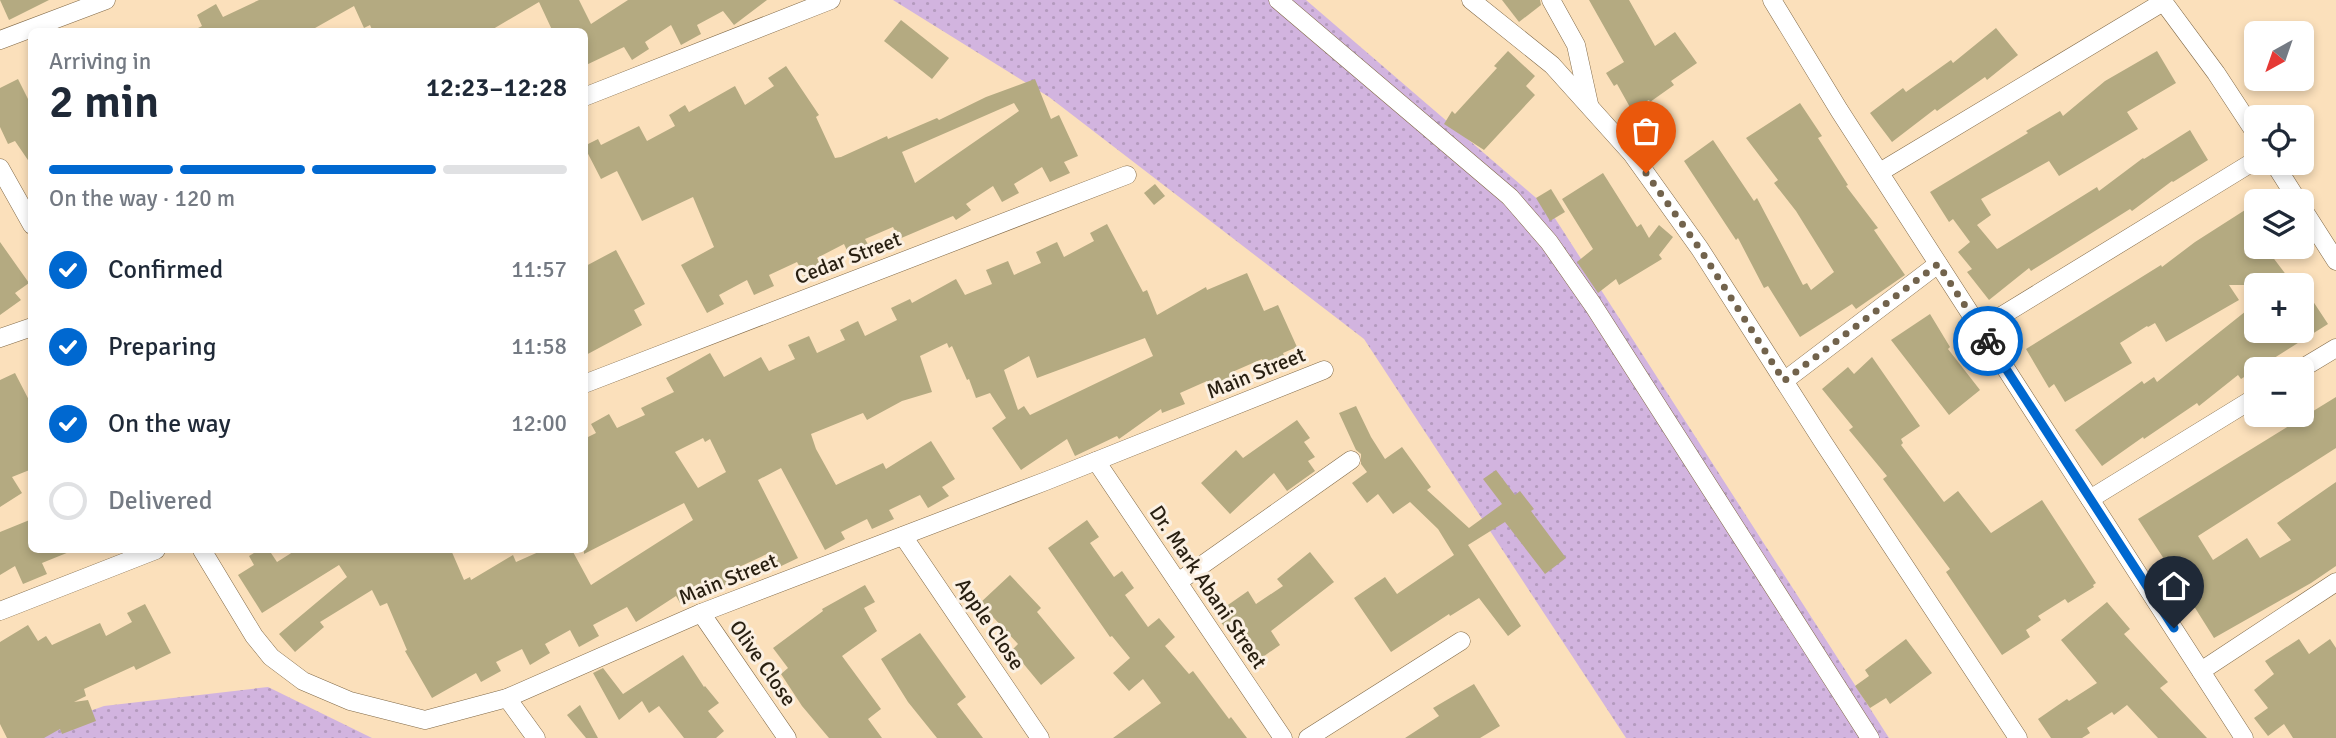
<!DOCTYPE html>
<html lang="en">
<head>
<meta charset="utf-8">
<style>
	:root { --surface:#fff; --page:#f6f6f7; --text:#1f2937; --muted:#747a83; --line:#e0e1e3; --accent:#0068d0 }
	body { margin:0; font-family:Signika,sans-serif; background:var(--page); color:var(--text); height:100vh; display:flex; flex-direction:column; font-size:26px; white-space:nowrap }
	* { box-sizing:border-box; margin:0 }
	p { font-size:23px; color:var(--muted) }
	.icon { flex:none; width:38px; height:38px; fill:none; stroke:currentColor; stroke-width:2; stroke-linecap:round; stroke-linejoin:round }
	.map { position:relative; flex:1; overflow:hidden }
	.sheet { position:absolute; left:28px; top:28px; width:560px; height:525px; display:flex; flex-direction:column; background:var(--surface); border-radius:10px; box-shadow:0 4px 10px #0003 }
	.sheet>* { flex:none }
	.needle { width:46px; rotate:220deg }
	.fabs { position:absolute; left:2244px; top:21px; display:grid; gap:14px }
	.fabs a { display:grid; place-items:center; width:70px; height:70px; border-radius:10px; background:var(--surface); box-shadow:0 4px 10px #0003; font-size:35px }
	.pin { position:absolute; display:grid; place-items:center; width:60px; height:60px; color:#fff; margin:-72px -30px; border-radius:50% 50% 50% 0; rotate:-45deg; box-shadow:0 0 7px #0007 }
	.pin .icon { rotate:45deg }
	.courier { position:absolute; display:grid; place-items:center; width:70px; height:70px; margin:-35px; border:5px solid #0068d0; border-radius:50%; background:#fff; color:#222; box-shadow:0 2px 9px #0007 }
	.summary em { font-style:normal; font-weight:600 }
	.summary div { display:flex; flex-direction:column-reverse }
	.summary { display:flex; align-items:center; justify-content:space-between; height:119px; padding:0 21px }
	h1 { font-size:46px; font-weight:600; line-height:52px }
	.bar { display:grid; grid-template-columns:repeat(4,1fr); gap:10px 7px; align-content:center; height:84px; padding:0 21px }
	.bar i { height:9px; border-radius:5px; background:var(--line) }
	.bar .selected { background:var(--accent) }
	.bar p { grid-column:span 4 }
	ol { padding:0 21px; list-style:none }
	li { display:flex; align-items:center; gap:21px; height:77px }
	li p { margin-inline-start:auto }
	li .icon { padding:7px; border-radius:50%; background:var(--accent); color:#fff; stroke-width:4 }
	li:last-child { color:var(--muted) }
	li i { width:38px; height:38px; border:4px solid var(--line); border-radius:50% }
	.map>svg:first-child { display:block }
	.grass { fill:url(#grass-dots) }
	.building { fill:#b4aa81; fill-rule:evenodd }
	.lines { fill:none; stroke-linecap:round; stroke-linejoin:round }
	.minor-casing { stroke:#806947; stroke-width:19 }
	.minor { stroke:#fff; stroke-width:18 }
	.done { stroke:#72634c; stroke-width:7; stroke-dasharray:0 12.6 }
	.route { stroke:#0068d0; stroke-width:9 }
	.labels { text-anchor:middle; stroke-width:6; stroke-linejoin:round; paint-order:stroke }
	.street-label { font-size:21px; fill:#281f11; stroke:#fbf0e2 }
</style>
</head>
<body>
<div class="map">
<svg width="2336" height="738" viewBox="0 0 2336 738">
	<defs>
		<pattern id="grass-dots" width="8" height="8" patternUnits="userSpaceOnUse" patternTransform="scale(1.75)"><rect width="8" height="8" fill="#d2b4df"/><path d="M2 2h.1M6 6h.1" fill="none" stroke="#b49abe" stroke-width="1.8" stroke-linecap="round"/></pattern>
	</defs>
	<rect width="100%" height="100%" fill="#fbe0bb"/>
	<g class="grass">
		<polygon points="893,0 1306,0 1549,209 1889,738 1626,738 1364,339 1049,97"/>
		<polygon points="268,687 372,738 14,738 104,706"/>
	</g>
	<g class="building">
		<polygon points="0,0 49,0 9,20"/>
		<polygon points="259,0 579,0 591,24 628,0 767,0 734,25 723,11 697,25 701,34 681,45 671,25 645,42 649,49 632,60 624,47 584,66 584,32 553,32 539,2 488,32 373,32 370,25 364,28 354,6 308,32 190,32 202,26 197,15 216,4 223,17"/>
		<polygon points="1502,0 1540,0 1541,5 1519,22"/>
		<polygon points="1589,0 1629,0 1655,46 1675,32 1697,63 1671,81 1674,85 1650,102 1649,100 1631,109 1617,84 1614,86 1606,73 1624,62"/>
		<polygon points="901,20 949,58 932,79 884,41"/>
		<polygon points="1996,28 2018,55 1987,80 1985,77 1937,111 1935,109 1892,142 1870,113 1903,88 1906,92 1951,60 1953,63"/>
		<polygon points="1508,51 1535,76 1526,86 1535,95 1484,150 1444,124 1452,111 1455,114 1497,68 1494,66"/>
		<polygon points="2157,51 2176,83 2127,112 2138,129 2059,176 2049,161 1981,199 1991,215 1977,225 1997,249 1999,248 2097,187 2099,191 2143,158 2144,159 2190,130 2208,160 2173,182 2172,181 2132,211 2130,209 2031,271 2029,268 1989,300 1967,272 1972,269 1958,252 1970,242 1953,219 1949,222 1930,192 2028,133 2026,131 2060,111 2063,116 2105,81"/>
		<path d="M786 66 819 115 816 117 835 158 841 157 887 136 888 139 937 118 939 120 986 97 1035 79 1051 119 1059 115 1078 156 1064 162 1070 173 1050 182 1042 167 1014 184 1019 193 1002 202 993 186 966 204 971 210 956 220 953 216 899 239 893 227 865 239 870 248 850 257 844 244 817 258 822 267 805 277 797 262 769 275 774 286 754 295 747 280 719 295 724 304 707 313 681 265 714 247 693 197 642 221 617 171 601 179 584 146 598 139 601 145 639 126 647 141 675 126 669 115 685 105 689 112 735 86 745 105 774 86 768 78ZM1014 103 1019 111 915 183 902 152Z"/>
		<polygon points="18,79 32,107 32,166 15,141 8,144 0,127 0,88"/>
		<polygon points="1800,103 1822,136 1818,138 1848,185 1846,186 1878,228 1874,230 1905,275 1856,309 1852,304 1800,337 1768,286 1764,288 1738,238 1736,240 1684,161 1713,140 1754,201 1757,198 1803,285 1807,283 1811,290 1834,272 1796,211 1774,183 1778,180 1746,138"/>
		<polygon points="1603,173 1637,227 1641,224 1649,238 1659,225 1673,237 1659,255 1662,259 1619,285 1616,279 1598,293 1577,262 1593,249 1562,199"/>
		<polygon points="1155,184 1165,196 1154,205 1144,193"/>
		<polygon points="1551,189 1565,212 1550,221 1536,198"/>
		<polygon points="2256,203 2256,247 2265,247 2294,285 2229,285 2239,300 2166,342 2155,323 2148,327 2147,326 2120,343 2132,363 2065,402 2054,384 2049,388 2026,349 2161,265 2162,267 2195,242"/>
		<path d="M1107 224 1143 292 1147 290 1157 315 1206 287 1207 290 1247 273 1264 311 1278 305 1297 347 1283 353 1288 364 1268 373 1262 359 1230 373 1235 384 1213 394 1207 381 1180 393 1185 404 1162 413 1161 409 1119 439 1117 436 1075 456 1067 439 1021 470 992 428 1006 418 990 393 976 398 969 379 967 380 952 346 949 348 947 343 920 356 932 392 902 401 867 420 863 413 811 434 816 449 836 485 883 463 886 469 931 441 955 479 942 487 949 496 928 508 920 495 889 510 894 519 872 529 867 519 841 532 845 539 825 550 781 468 758 480 798 558 775 569 767 554 737 568 742 577 723 586 721 582 680 603 676 596 636 622 627 607 593 625 599 636 579 647 570 630 545 644 550 653 530 665 522 649 496 662 501 671 481 682 476 673 432 698 405 651 407 650 387 603 380 606 372 590 320 622 324 627 295 652 279 634 347 577 339 565 262 613 238 575 254 565 249 556 259 550H269L277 562 296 550H451L464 580 470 577 471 580 513 555 516 562 543 550H572L591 585 693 520 684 503 584 554V439L596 433 591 424 609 414 617 428 645 415 641 408 674 392 666 378 710 353 724 377 761 357 769 371 795 359 788 345 809 336 817 353 845 340 840 330 858 321 865 336 897 320 891 308 910 299 912 303 956 279 965 295 992 284 986 270 1008 261 1014 275 1041 263 1036 252 1057 242 1064 257 1094 241 1090 233ZM1145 338 1153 356 1030 415 1024 406 1018 410 1004 370 1029 356 1037 378ZM703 438 705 442 710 439 726 472 698 488 675 452Z"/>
		<polygon points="0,242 29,283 15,293 21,300 0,315"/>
		<polygon points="616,250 645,304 634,310 642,325 584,356 584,267"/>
		<polygon points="2301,283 2328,324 2241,379 2238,375 2199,406 2197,403 2144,439 2143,437 2102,466 2075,430 2142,381 2144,384 2154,377 2157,382 2246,311 2256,326 2256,331 2301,331"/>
		<polygon points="1930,314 1950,347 1948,349 1980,390 1949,415 1891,340"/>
		<polygon points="1872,357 1920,426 1901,439 1903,443 1901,445 1944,502 1958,491 1991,533 2042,500 2096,583 2093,585 2094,587 2068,603 2065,599 2038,616 2041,620 2026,630 2030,637 2002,655 1946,572 1950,569 1883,479 1887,476 1849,430 1853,427 1822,389 1848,367 1854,374"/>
		<polygon points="15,373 32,406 32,469 12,477 22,493 0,507 0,380"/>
		<polygon points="2336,397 2336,448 2198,536 2213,560 2247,538 2260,558 2291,540 2277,523 2336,482 2336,566 2311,583 2214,638 2192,603 2197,599 2181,581 2167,557 2164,559 2138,519"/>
		<polygon points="1356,406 1371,437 1385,459 1402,447 1431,487 1427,490 1469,528 1502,504 1483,479 1496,470 1515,495 1520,491 1534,509 1531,511 1566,558 1545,574 1505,522 1468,545 1521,626 1508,636 1479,598 1450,616 1449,614 1391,652 1354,598 1385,577 1397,594 1454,555 1438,529 1410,502 1393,514 1378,494 1367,503 1352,483 1367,472 1361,464 1361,454 1356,450 1339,413"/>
		<polygon points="1297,420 1310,438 1304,442 1315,457 1308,461 1315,471 1287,491 1274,473 1230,514 1201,483 1236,450 1243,458"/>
		<polygon points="32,519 32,550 74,550 42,563 47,574 23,584 15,566 0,575 0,532"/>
		<polygon points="1087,520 1099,537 1090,543 1114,577 1122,571 1134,588 1125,595 1148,627 1159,618 1175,637 1165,646 1189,674 1193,671 1229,719 1231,717 1247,738 1113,738 1161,703 1143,679 1129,691 1113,673 1130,658 1112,636 1110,637 1048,548"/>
		<polygon points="1310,552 1334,582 1271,631 1280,645 1254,663 1244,649 1242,651 1215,614 1248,591 1256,604 1283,586 1277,579"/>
		<polygon points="1010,575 1041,608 1037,612 1075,658 1041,685 1012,650 1018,644 980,603"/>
		<polygon points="865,585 875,602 864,608 877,631 842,656 881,709 868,719 882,738 829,738 802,706 781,674 788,668 773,648 823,611 822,609"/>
		<polygon points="2107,602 2130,629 2124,634 2168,682 2160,688 2207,738 2158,738 2127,705 2114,715 2112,712 2087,728 2090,733 2082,738 2051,738 2038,719 2067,699 2069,701 2097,683 2061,640"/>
		<polygon points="145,604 171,653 136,670 134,666 84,689 86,696 74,702 88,700 96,721 62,734 60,729 44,738 7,738 0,724 0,642 28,625 38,641 46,636 52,645 100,623 106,636 132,622 127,613"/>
		<polygon points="920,633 966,697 957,704 983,738 937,738 908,702 881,659"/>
		<polygon points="1906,639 1932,673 1890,704 1886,698 1870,708 1855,686 1869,676 1865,670"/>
		<polygon points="2299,639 2309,654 2330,639 2336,648 2336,738 2293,738 2284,724 2268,736 2254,718 2268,708 2254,690 2274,674 2265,661"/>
		<polygon points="683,655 704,687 705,686 719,703 708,711 724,731 716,738 684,738 659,706 649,713 642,701 619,720 593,673 603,668 623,694"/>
		<polygon points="1474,684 1500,726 1480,738 1405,738 1439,716 1433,708"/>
		<polygon points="580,705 598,738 586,738 567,715"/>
	</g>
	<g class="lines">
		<g class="minor-casing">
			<g id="minor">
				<polyline points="1278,0 1510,197 1549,242 1593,305 1870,738"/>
				<polyline points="1471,0 1552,65 1632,154 1700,249 1823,442 2018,738"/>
				<polyline points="1551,0 1576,45 1589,104"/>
				<polyline points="1772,0 1839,110 2244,738"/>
				<polyline points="2162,0 2216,73 2256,134"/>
				<polyline points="0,40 106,0"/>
				<polyline points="584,97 831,0"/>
				<polyline points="2274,163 2298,201"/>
				<polyline points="0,168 32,225"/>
				<polyline points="1880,172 2163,2"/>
				<polyline points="2301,206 2336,261"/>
				<polyline points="1980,329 2256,160"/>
				<polyline points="0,338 32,327"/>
				<polyline points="2301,369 2336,348"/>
				<polyline points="1784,381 1938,264"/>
				<polyline points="584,384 1127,175"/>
				<polyline points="1096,461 1283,738"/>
				<polyline points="2090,499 2256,397"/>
				<polyline points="903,536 1040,738"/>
				<polyline points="202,550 254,636 271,657 303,681 350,701 425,720 507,698 701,613 1046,481 1324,370"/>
				<polyline points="1178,582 1351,460"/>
				<polyline points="0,611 156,550"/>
				<polyline points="701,613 787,738"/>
				<polyline points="2201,671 2336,582"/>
				<polyline points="507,698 536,738"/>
				<polyline points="1308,738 1461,641"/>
			</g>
		</g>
		<use href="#minor" class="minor"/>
	</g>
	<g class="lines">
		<polyline class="done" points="1646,173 1700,249 1784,381 1938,264 1988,341"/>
		<polyline class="route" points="1988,341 2174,628"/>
	</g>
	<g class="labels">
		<g class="street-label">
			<text transform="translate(848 258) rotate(-21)" y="7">Cedar Street</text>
			<text transform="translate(1256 373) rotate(-22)" y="7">Main Street</text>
			<text transform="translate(728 579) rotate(-22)" y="7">Main Street</text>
			<text transform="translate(1208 587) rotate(56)" y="7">Dr. Mark Abani Street</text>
			<text transform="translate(990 624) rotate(56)" y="7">Apple Close</text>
			<text transform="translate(763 663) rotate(55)" y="7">Olive Close</text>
		</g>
	</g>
</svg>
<div class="fabs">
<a><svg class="needle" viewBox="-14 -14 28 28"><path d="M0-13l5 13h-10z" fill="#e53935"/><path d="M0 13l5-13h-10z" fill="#747a83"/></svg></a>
<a><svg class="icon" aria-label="locate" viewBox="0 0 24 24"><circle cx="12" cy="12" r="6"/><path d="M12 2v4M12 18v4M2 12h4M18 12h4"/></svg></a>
<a><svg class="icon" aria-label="layers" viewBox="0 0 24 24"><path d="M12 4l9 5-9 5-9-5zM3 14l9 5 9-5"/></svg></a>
<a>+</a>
<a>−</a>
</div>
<div class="pin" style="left:1646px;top:173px;background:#ea580c"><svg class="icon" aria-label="bag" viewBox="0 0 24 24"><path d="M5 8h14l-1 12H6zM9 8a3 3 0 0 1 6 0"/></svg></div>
<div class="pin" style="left:2174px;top:628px;background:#1f2937"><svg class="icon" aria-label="home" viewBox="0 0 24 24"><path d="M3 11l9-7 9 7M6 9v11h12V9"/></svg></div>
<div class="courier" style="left:1988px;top:341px"><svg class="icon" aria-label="bike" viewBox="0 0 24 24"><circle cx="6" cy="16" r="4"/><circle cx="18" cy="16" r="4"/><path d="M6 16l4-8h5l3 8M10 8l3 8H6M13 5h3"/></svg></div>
<section class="sheet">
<div class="summary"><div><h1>2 min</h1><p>Arriving in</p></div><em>12:23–12:28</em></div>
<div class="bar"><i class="selected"></i><i class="selected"></i><i class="selected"></i><i></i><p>On the way · 120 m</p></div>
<ol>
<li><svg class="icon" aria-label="check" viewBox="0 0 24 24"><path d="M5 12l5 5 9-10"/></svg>Confirmed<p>11:57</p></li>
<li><svg class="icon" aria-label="check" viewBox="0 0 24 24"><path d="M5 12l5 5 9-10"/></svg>Preparing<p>11:58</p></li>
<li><svg class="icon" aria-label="check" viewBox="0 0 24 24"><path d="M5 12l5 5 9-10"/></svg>On the way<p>12:00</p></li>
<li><i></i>Delivered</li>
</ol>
</section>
</div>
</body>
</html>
